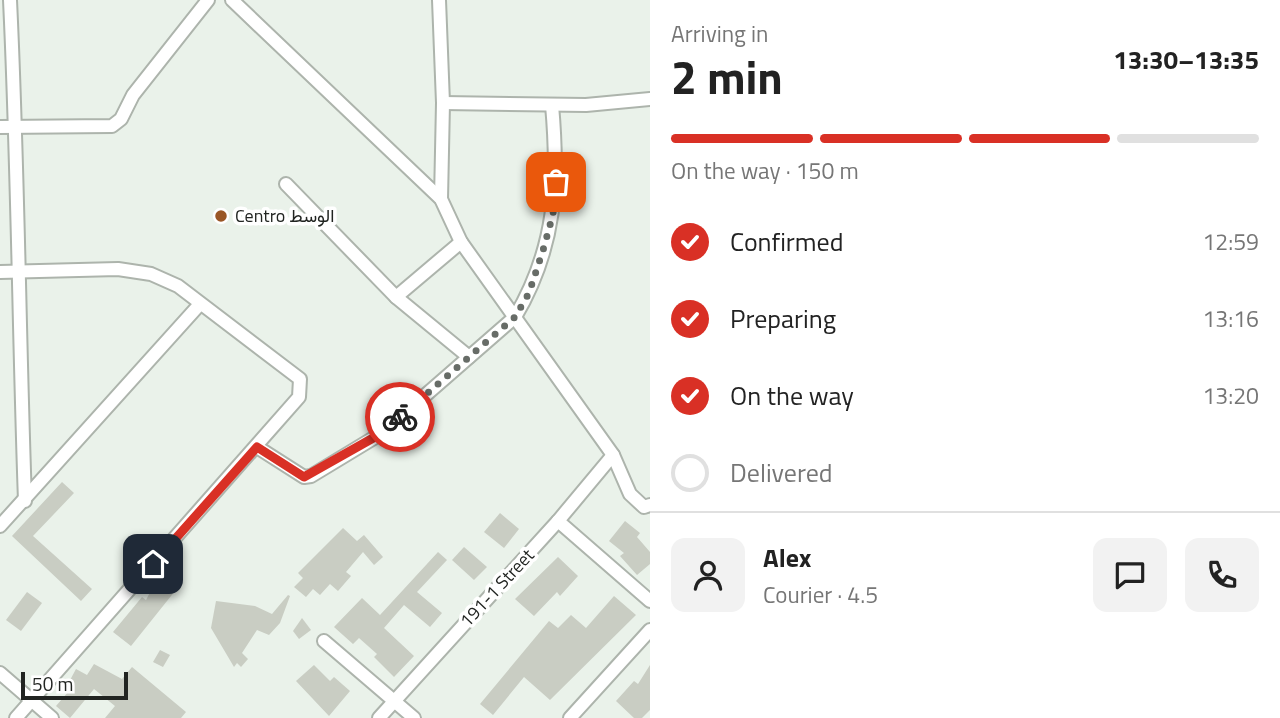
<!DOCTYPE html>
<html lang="en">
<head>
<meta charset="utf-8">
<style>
	:root { --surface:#fff; --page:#f2f2f2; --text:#222; --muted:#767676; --line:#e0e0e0; --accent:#d93025 }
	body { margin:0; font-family:"Titillium Web",Vazirmatn,sans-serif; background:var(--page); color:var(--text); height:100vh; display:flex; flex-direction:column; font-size:26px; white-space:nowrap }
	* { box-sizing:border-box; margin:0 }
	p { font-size:23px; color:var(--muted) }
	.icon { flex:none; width:38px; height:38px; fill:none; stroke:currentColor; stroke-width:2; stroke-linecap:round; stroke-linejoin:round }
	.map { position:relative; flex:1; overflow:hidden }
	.details { display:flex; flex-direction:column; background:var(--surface); width:630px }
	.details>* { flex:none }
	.scale { position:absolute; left:21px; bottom:18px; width:107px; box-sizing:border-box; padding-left:7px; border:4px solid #212421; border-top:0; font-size:19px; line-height:24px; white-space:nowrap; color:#212421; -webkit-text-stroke:5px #fff; paint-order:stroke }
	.pin { position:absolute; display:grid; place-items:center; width:60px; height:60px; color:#fff; margin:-30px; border-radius:14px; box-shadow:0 4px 10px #0006 }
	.courier { position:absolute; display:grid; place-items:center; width:70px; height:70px; margin:-35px; border:5px solid #d93025; border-radius:50%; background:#fff; color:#222; box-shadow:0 2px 9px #0007 }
	.head em { font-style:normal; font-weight:700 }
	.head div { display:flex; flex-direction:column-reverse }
	.head { display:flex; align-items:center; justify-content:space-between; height:119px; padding:0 21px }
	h1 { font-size:46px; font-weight:700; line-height:52px }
	.bar { display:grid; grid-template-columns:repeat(4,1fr); gap:10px 7px; align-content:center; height:84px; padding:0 21px }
	.bar i { height:9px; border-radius:5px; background:var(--line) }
	.bar .current { background:var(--accent) }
	.bar p { grid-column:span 4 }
	.line { display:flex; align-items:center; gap:18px; padding:0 21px; border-top:2px solid var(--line) }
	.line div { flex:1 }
	.round { display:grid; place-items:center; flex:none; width:74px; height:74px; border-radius:14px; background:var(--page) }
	ol { padding:0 21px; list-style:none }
	li { display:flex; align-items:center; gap:21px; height:77px }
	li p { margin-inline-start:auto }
	li .icon { padding:7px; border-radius:50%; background:var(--accent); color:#fff; stroke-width:4 }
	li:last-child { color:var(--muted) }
	li i { width:38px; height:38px; border:4px solid var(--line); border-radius:50% }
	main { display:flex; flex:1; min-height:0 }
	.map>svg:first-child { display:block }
	.building { fill:#c9cdc3 }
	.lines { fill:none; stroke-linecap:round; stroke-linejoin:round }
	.street-casing { stroke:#adb4ac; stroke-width:16 }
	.street { stroke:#fff; stroke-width:12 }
	.done { stroke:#676c67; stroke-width:7; stroke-dasharray:0 12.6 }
	.route { stroke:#d93025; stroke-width:9 }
	.poi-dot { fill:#995625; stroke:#fff; stroke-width:2.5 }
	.labels { text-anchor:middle; stroke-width:7; stroke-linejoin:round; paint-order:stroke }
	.poi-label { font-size:18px; fill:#212421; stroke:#fff; text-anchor:start }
	.street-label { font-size:18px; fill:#212421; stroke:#fff }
</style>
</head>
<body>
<main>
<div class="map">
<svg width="650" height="718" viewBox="0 0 650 718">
	<rect width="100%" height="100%" fill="#eaf2ea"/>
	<g class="building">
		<polygon points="62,482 74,493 33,536 92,589 81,601 12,536"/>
		<polygon points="500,513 519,529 504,548 484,532"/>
		<polygon points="625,521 640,533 637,537 650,552 650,564 637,575 620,556 624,553 609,541"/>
		<polygon points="343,528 357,541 364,535 383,557 374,565 363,552 346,572 351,576 338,591 330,584 320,595 313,589 306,597 294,587 303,578 298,573"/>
		<polygon points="464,547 487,567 474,580 452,560"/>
		<polygon points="438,552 447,560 417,592 442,613 430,627 404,605 384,628 414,656 394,677 374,657 377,654 359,638 353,644 334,627 362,598 380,615"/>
		<polygon points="558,557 578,576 560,596 557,592 534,616 515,599"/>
		<polygon points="156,581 175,591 131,646 113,632 142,597 146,600"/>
		<polygon points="27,592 42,603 21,631 6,620"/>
		<polygon points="288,595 290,596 280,623 269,635 257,630 242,653 248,659 241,667 237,663 234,667 211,628 216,601 255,606 272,614"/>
		<polygon points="614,596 636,615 550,700 524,677 493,715 480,704 549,621 558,628 571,615 586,628"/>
		<polygon points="302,618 311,630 299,639 293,631"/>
		<polygon points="160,650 170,655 163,667 153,662"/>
		<polygon points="94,664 122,679 132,667 186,712 181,718 105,718 115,706 94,689 70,718 56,706 74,685 69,682 76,669 87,675"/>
		<polygon points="314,665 330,681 334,677 350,691 329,716 296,681"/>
		<polygon points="650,665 650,710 642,718 634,718 616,701 634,681 638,684"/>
	</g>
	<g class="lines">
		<g class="street-casing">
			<g id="street">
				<path d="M10 0C18 167 19 334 25 501"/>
				<polyline points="232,0 441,199 461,242 613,455 630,494 644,507 650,505"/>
				<polyline points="439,0 443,103 441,199"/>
				<polyline points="443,103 586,105 650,99"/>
				<polyline points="0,127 112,126 121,119 133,95 208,0"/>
				<polyline points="286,184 396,297 469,357"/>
				<polyline points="0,272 118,269 151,274 178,286 300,379 299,397 16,718"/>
				<polyline points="396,297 461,242"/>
				<path d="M257 447 304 477 311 476 382 433 515 317C556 248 559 182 552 105"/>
				<polyline points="558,521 650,601"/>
				<polyline points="0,526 200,304"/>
				<polyline points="324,641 414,718"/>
				<polyline points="0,673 52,718"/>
				<polyline points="379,718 558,521 613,455"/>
				<polyline points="570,718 650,630"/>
			</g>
		</g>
		<use href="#street" class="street"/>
	</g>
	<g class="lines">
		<polyline class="done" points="400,417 515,317 529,293 544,247 553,214 556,182"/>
		<polyline class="route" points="153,564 257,447 304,477 382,433 400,417"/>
	</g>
	<circle class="poi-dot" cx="221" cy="216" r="7"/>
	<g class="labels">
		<g class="poi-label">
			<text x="235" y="222">Centro الوسط</text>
		</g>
		<g class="street-label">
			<text transform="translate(497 588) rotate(-47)" y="6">191-1 Street</text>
		</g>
	</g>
</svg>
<div class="scale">50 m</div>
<div class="pin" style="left:556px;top:182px;background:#ea580c"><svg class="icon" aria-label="bag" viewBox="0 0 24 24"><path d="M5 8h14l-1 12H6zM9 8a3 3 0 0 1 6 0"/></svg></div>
<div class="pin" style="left:153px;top:564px;background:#1f2937"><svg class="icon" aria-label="home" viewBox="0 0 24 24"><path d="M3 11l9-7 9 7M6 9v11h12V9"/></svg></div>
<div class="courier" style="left:400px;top:417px"><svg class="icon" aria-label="bike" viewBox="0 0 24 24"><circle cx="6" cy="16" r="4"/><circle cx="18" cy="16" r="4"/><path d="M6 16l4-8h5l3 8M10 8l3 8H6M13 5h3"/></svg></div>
</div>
<section class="details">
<div class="head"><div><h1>2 min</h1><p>Arriving in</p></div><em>13:30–13:35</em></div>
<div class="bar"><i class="current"></i><i class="current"></i><i class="current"></i><i></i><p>On the way · 150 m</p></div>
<ol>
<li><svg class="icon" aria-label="check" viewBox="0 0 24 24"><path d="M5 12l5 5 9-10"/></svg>Confirmed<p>12:59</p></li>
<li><svg class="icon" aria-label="check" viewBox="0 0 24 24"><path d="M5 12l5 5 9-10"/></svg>Preparing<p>13:16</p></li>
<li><svg class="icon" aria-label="check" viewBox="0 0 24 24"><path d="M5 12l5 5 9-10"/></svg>On the way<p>13:20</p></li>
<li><i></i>Delivered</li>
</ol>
<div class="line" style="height:126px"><a class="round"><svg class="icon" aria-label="person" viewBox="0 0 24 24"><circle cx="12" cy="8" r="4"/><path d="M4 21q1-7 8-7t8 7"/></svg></a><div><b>Alex</b><p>Courier · 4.5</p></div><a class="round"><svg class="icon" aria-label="chat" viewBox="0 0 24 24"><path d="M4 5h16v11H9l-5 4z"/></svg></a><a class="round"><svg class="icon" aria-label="phone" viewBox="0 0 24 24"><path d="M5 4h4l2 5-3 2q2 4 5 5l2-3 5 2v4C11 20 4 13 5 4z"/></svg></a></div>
</section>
</main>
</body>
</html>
